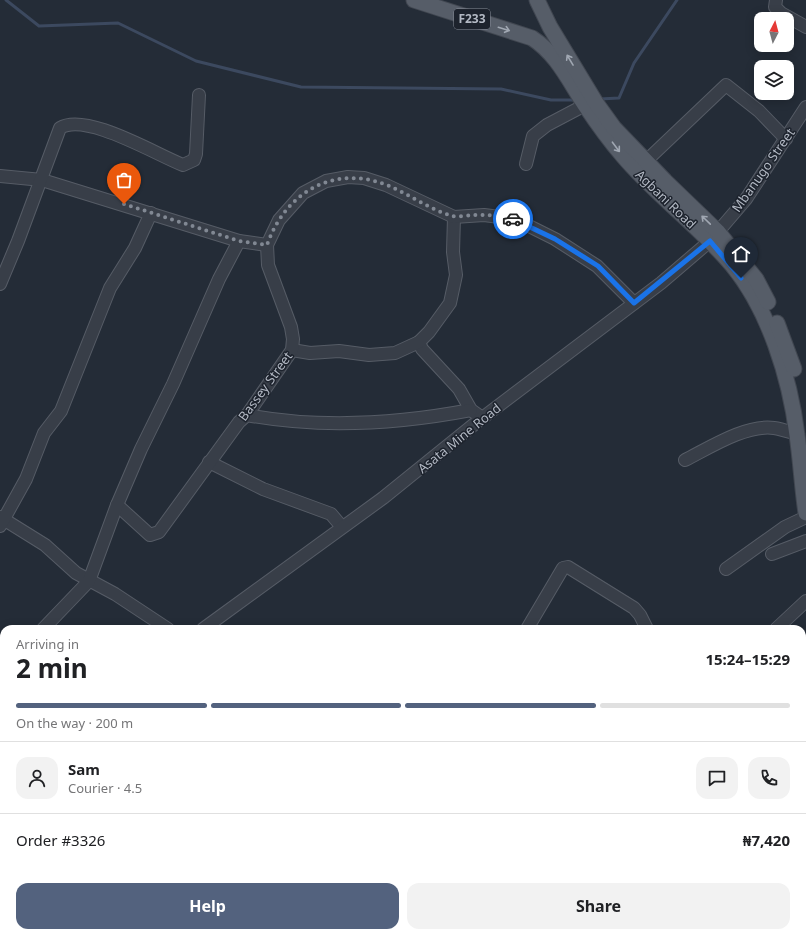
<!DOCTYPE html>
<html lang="en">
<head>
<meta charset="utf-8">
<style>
	:root { --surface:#fff; --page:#f2f2f2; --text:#202124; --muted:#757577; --line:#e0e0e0; --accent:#53627e }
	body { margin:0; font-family:"Noto Sans",sans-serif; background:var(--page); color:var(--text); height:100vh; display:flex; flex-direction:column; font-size:15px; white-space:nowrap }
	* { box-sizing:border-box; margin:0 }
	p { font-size:13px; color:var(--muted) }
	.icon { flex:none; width:22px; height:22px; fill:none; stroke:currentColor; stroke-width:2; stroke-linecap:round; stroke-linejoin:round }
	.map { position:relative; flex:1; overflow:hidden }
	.sheet { position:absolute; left:0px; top:625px; width:806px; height:312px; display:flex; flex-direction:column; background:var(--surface); border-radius:12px 12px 0 0; box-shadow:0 2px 10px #0003 }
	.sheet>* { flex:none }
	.needle { width:26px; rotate:6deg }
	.tools { position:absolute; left:754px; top:12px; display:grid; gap:8px }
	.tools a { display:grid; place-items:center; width:40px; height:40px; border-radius:8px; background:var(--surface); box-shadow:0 2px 10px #0003; font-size:20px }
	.pin { position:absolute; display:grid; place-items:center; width:34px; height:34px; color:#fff; margin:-41px -17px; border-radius:50% 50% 50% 0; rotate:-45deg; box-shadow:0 0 4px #0007 }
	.pin .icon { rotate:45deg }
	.courier { position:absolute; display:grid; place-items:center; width:40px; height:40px; margin:-20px; border:3px solid #1a73e8; border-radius:50%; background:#fff; color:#222; box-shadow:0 1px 5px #0007 }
	.overview em { font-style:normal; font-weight:700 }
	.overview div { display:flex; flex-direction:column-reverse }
	.overview { display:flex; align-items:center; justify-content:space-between; height:68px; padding:0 16px }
	h1 { font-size:26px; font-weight:700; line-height:30px }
	.bar { display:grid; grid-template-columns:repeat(4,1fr); gap:6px 4px; align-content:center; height:48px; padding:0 16px }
	.bar i { height:5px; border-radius:3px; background:var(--line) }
	.bar .on { background:var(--accent) }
	.bar p { grid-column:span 4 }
	.line { display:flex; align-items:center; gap:10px; padding:0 16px; border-top:1px solid var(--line) }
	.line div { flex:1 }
	.round { display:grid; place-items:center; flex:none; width:42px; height:42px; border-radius:12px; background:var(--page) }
	.primary-button { display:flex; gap:8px; margin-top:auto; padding:8px 16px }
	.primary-button a { flex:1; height:46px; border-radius:12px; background:var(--accent); color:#fff; font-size:16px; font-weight:700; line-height:46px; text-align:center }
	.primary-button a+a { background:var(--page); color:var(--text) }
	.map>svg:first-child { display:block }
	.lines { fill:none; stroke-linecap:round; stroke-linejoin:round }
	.stream { stroke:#3c495f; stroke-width:3 }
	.minor-casing { stroke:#565c66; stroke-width:14 }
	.major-casing { stroke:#414751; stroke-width:17 }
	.minor { stroke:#383e48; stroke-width:12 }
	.major { stroke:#565d68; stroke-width:15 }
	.oneway { stroke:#a0a7b2 }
	.done { stroke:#818893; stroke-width:4; stroke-dasharray:0 7.2 }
	.route { stroke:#1a73e8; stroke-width:5 }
	.labels { text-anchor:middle; stroke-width:3; stroke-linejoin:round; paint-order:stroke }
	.shield { fill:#1d232d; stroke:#868c97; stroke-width:1 }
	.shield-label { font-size:12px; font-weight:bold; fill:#b3b9c4 }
	.street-label { font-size:13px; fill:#b3b9c4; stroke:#1d232d }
</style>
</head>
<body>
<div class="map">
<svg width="806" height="937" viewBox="0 0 806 937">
	<rect width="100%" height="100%" fill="#242c37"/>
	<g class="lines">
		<g class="stream">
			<polyline points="6,0 39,26 118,23 196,61 301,87 501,89 551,100 576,100"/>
			<polyline points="600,99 619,98 634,63 677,0"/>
		</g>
		<g class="minor-casing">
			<g id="minor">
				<polyline points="776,0 775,7 781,13 806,27"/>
				<polyline points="646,161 726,85 759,111 786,139"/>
				<polyline points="526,164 533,136 547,125 585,105"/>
				<polyline points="0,176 42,180 239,241 267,245"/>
				<path d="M0 284 18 241 60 128C86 112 155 154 183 165L194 160 196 154 199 95"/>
				<polyline points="419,342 422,349 459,389 471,410 478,415"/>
				<polyline points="292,350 310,353 339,351 369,355 395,353 419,342 429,332 450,303 456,275 453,252 454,217"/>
				<path d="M247 415C322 429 397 424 471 410"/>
				<path d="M685 460C709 448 746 424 774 428 781 429 790 432 797 434"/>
				<polyline points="209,462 263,489 331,514 342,527"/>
				<polyline points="117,505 150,535 159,532 239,422 247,415 292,350 293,339 291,327 268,265 267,245 279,220 303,193 326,181 348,177 364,178 386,185 454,217 484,215 515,219 555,239 597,266 634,303"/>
				<polyline points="0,517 45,545 76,573 115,594 168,629"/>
				<polyline points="0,526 26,479 44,433 61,411 110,288 135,248 151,213"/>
				<polyline points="772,554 806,541"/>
				<polyline points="726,569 785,527 806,517"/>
				<polyline points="43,629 89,581 117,505 141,449 173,384 219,279 239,241"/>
				<polyline points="203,629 383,498 477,422 661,283 710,241 746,199 806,107"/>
				<polyline points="527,629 563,568 568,567 634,608 640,615 647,629"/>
				<polyline points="776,629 806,601"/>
				<polyline points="0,674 4,670"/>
				<polyline points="802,734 806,737"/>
				<polyline points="0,822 4,819"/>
				<polyline points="802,839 806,841"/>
				<polyline points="0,866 4,860"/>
				<polyline points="199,933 201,937"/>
				<polyline points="607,933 619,937"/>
				<polyline points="490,937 491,933"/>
			</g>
		</g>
		<g class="major-casing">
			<g id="major">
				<path d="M414 0 532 38C557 54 569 81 585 105 597 123 610 141 623 156 656 195 699 226 732 265 769 310 790 378 797 435 801 461 802 487 806 513"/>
				<polyline points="537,0 550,27 596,103 614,128 665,181 718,232 756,279 768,302"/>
				<polyline points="777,323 794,369"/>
			</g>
		</g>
		<use href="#minor" class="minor"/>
		<use href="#major" class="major"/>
	</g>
	<defs><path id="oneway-shaft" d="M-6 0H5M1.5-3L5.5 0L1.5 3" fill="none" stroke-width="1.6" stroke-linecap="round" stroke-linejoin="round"/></defs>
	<g class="oneway">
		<use href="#oneway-shaft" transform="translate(504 29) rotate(17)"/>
		<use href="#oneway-shaft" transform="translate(570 60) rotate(-121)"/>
		<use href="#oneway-shaft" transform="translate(616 147) rotate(53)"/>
		<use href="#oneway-shaft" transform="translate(706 220) rotate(-136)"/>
	</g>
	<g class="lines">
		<path class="done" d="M124 204 239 241 267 245C285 193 333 164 387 185 409 194 430 210 453 216 458 217 465 216 471 215 485 215 499 215 513 219"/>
		<polyline class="route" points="513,219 555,239 598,266 634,303 710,241 741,278"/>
	</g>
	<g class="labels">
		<rect class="shield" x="454" y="9" width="36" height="20" rx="3"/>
		<g class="shield-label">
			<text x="472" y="23">F233</text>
		</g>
		<g class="street-label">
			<text transform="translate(763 170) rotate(-55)" y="5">Mbanugo Street</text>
			<text transform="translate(666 199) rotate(44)" y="5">Agbani Road</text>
			<text transform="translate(265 386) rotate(-54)" y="5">Bassey Street</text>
			<text transform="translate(459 438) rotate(-39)" y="5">Asata Mine Road</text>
		</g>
	</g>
</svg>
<div class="tools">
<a><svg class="needle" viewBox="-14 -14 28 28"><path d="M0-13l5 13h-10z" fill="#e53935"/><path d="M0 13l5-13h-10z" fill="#757577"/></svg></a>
<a><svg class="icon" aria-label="layers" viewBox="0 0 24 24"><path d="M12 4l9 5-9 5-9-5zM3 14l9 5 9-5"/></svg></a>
</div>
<div class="pin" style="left:124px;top:204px;background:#ea580c"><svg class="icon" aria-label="bag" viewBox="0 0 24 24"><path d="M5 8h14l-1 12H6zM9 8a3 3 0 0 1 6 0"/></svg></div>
<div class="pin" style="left:741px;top:278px;background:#1f2937"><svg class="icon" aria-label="home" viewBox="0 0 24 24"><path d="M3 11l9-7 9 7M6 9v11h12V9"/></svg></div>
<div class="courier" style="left:513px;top:219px"><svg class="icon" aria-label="car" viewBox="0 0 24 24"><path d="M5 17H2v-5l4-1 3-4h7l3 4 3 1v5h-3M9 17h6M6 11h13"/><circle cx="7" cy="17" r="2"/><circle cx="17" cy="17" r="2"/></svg></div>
<section class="sheet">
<div class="overview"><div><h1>2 min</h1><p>Arriving in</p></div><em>15:24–15:29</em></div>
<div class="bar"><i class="on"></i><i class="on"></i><i class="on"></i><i></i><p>On the way · 200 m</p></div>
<div class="line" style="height:72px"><a class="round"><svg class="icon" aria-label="person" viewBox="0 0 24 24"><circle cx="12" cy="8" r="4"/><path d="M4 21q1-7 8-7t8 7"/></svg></a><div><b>Sam</b><p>Courier · 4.5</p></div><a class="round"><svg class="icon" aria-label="chat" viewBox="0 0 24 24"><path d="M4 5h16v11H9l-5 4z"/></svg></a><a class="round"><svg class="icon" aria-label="phone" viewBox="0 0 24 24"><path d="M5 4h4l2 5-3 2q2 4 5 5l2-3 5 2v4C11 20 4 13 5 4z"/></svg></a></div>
<div class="line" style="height:52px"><div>Order #3326</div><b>₦7,420</b></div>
<div class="primary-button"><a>Help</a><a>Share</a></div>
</section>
</div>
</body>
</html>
